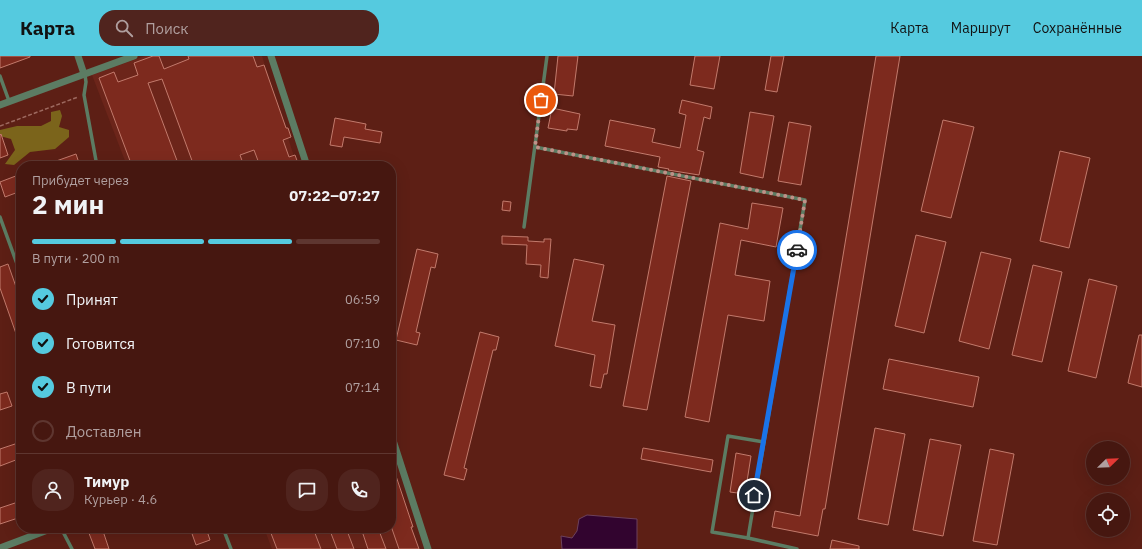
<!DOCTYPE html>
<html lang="ru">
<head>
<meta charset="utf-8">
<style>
	:root { --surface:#461710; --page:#50241e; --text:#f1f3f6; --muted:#b09f9f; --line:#5e3630; --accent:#55cadf }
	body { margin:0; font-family:"IBM Plex Sans",sans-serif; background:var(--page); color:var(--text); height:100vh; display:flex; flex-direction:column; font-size:15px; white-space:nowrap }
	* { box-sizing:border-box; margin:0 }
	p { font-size:13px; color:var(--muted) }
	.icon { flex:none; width:22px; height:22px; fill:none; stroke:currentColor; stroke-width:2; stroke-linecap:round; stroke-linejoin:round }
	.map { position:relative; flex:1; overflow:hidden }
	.sheet { position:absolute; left:16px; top:105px; width:380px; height:372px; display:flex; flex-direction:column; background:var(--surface); border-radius:16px; box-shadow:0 4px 16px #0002,0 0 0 1px var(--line) }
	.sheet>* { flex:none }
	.needle { width:26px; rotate:67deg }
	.controls { position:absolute; left:1086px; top:385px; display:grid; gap:8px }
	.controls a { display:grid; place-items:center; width:44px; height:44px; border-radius:50%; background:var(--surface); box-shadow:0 4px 16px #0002,0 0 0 1px var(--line); font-size:20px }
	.pin { position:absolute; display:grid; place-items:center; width:34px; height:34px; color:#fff; margin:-17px; border:2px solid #fff; border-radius:50%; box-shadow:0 1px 4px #0007 }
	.courier { position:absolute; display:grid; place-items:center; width:40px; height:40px; margin:-20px; border:3px solid #1a73e8; border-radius:50%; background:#fff; color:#222; box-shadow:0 1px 5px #0007 }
	.head em { font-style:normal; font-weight:700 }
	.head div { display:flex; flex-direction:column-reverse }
	.head { display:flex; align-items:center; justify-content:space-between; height:68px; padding:0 16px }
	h1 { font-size:26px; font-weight:700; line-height:30px }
	.bar { display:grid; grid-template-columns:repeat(4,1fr); gap:6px 4px; align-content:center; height:48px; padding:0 16px }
	.bar i { height:5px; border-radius:3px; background:var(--line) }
	.bar .selected { background:var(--accent) }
	.bar p { grid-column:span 4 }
	.line { display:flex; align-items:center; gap:10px; padding:0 16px; border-top:1px solid var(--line) }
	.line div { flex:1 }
	.round { display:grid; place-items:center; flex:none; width:42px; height:42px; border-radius:16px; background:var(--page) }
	ol { padding:0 16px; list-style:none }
	li { display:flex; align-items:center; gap:12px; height:44px }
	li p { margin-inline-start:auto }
	li .icon { padding:4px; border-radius:50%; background:var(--accent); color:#111; stroke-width:4 }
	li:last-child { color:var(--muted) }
	li i { width:22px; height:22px; border:2px solid var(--line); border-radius:50% }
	header { display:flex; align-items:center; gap:24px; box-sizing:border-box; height:56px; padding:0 20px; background:var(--accent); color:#111 }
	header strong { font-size:19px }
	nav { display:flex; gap:22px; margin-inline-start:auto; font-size:14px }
	.search { width:280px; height:36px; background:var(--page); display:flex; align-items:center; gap:10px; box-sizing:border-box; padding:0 14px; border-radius:16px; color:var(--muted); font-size:15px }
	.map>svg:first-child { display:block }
	.built { fill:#6c251a }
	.forest { fill:#7b641b }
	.water { fill:#32042f; stroke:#6d415c }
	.building { fill:#7d2a1e; stroke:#c27a6c }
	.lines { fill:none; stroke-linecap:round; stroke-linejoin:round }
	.path { stroke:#9d695f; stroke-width:1.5; stroke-dasharray:4 2; stroke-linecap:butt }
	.service { stroke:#5c7c63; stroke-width:3.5 }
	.minor { stroke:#5c7c63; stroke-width:7 }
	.done { stroke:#c09188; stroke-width:4; stroke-dasharray:0 7.2 }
	.route { stroke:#1a73e8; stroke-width:5 }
</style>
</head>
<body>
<header>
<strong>Карта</strong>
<div class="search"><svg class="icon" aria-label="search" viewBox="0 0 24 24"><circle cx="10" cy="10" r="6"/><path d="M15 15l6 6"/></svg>Поиск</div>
<nav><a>Карта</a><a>Маршрут</a><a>Сохранённые</a></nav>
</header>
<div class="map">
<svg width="1142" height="493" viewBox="0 0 1142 493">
	<rect width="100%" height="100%" fill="#5d1f15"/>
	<g class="built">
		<polygon points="145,0 262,0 297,110 127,110 92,19"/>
		<polygon points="391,409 418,493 272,493 264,472 391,472"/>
	</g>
	<polygon class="forest" points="60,54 62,60 59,71 69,74 69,81 55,93 30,96 14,109 5,108 15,94 11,83 0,80 0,74 17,70 41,70 51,65 51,56"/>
	<polygon class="water" points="587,459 637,463 637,493 562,493 561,480 572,482 577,475 579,463"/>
	<g class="building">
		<polygon points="0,0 30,0 30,1 0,12"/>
		<polygon points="153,0 159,0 164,13 189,3 188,0 253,0 257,11 264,9 286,72 288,72 291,81 283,84 289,101 295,99 299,110 260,110 254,94 240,99 244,110 194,110 162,23 148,27 179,110 132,110 99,22 114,16 118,26 138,19 134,7"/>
		<polygon points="558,0 578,0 573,40 554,38"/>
		<polygon points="695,0 720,0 714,33 690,29"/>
		<polygon points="771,0 784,0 777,36 765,34"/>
		<polygon points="876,0 900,0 825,453 823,453 818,480 772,471 775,455 800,460"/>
		<polygon points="682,44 712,51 710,63 704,61 697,94 704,96 699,119 668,114 669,113 658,111 660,101 605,90 610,64 655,73 652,86 680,92 686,59 679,57"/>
		<polygon points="552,52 580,58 577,74 567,73 567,75 548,72"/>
		<polygon points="750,56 774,60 763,122 740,117"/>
		<polygon points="335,62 366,68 365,73 382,76 380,87 344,81 342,91 330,89"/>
		<polygon points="943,64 974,71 951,162 921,155"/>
		<polygon points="789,66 811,70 801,129 778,125"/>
		<polygon points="1,78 8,99 0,102 0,79"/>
		<polygon points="1060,95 1090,102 1069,192 1040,185"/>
		<polygon points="76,98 80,110 45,110 45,109"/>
		<polygon points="21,118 21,135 5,141 0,126"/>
		<polygon points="667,120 691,125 647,354 623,350"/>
		<polygon points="503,145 511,146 510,155 502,154"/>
		<polygon points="752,147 783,152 776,191 741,184 735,219 770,225 764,265 728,259 709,366 685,361 720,167 748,173"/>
		<polygon points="916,179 946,186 924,277 895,270"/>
		<polygon points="502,180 528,181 528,185 544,186 544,183 551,183 548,222 540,221 541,209 526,208 527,189 502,188"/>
		<polygon points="417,193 438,198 435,212 431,211 416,276 420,277 417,289 396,284"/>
		<polygon points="981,196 1011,203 989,293 959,285"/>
		<polygon points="574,203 604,209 592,265 615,269 607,318 604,318 601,332 590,330 595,299 555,290"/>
		<polygon points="8,208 21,245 21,289 20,289 0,232 0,211"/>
		<polygon points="1033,209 1062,216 1042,306 1012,299"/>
		<polygon points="1089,223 1117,230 1096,322 1068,315"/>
		<polygon points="480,276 499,281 496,294 493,294 464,412 467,413 464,424 444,419"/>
		<polygon points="1139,279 1142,279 1142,331 1128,327"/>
		<polygon points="889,303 979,321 973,351 883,333"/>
		<polygon points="7,336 12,350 0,354 0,338"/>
		<polygon points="875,372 905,378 888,469 858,463"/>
		<polygon points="930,383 961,389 943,480 913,474"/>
		<polygon points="21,386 21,402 0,410 0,393"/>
		<polygon points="643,392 713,404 711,416 641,403"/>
		<polygon points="990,393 1014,398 997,489 973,485"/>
		<polygon points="736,397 751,400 745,438 730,436"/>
		<polygon points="391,408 392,408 413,471 411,471 419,493 399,493 391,470"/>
		<polygon points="21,445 21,461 0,468 0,452"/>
		<polygon points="87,472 102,472 109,493 95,493"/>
		<polygon points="190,472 206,472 210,484 196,489"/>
		<polygon points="269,472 313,472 321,493 277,493"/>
		<polygon points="329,472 346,472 354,493 337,493"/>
		<polygon points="361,472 378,472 386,493 368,493"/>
		<polygon points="832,484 859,490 859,493 830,493"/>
	</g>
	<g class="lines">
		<polyline class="path" points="0,70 78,41"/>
		<g class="service">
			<polyline points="85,19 86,26 84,39 97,110"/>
			<polyline points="0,20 9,45"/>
			<polyline points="535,91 805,144 764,386 728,380 712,476 748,482"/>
			<polyline points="0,161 21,219"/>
			<polyline points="524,171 547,0"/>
			<polyline points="21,308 17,312 17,323 21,331"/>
			<polyline points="764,386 748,482 797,493"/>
			<polyline points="61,472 72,493"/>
			<polyline points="223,472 231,493"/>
		</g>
		<g class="minor">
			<polyline points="78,0 84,18"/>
			<polyline points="271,0 307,110"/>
			<polyline points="0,49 134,0"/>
			<polyline points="391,378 428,493"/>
			<polyline points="0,492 53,472"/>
		</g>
	</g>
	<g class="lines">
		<polyline class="done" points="541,44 535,91 805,144 797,194"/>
		<polyline class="route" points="754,439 797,194"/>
	</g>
</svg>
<div class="controls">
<a><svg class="needle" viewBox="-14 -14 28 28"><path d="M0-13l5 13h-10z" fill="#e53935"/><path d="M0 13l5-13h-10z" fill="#b09f9f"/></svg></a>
<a><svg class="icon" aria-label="locate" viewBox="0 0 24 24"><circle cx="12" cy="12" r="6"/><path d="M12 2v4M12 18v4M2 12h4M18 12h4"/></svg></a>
</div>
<div class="pin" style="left:541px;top:44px;background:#ea580c"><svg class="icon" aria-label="bag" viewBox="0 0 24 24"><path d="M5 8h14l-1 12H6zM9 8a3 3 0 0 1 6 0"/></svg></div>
<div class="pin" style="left:754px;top:439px;background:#1f2937"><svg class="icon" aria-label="home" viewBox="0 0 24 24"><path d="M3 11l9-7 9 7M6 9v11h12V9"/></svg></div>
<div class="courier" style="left:797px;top:194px"><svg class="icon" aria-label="car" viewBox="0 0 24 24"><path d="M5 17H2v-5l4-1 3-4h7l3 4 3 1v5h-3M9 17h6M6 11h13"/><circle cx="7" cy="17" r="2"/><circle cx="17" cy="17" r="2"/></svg></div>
<section class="sheet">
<div class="head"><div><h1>2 мин</h1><p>Прибудет через</p></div><em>07:22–07:27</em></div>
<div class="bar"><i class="selected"></i><i class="selected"></i><i class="selected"></i><i></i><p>В пути · 200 m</p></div>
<ol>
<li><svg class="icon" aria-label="check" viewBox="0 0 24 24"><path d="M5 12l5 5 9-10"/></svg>Принят<p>06:59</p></li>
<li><svg class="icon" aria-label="check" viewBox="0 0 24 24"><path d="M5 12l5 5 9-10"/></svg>Готовится<p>07:10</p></li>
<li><svg class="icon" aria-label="check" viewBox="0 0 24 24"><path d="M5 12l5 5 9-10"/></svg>В пути<p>07:14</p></li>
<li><i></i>Доставлен</li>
</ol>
<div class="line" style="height:72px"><a class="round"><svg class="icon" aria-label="person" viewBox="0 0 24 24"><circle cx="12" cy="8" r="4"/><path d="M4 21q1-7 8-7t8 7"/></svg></a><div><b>Тимур</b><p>Курьер · 4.6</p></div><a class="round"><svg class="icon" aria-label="chat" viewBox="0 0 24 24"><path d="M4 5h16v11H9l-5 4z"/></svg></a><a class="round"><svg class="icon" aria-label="phone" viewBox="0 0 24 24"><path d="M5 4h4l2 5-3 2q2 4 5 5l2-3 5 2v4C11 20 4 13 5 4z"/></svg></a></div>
</section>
</div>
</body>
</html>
